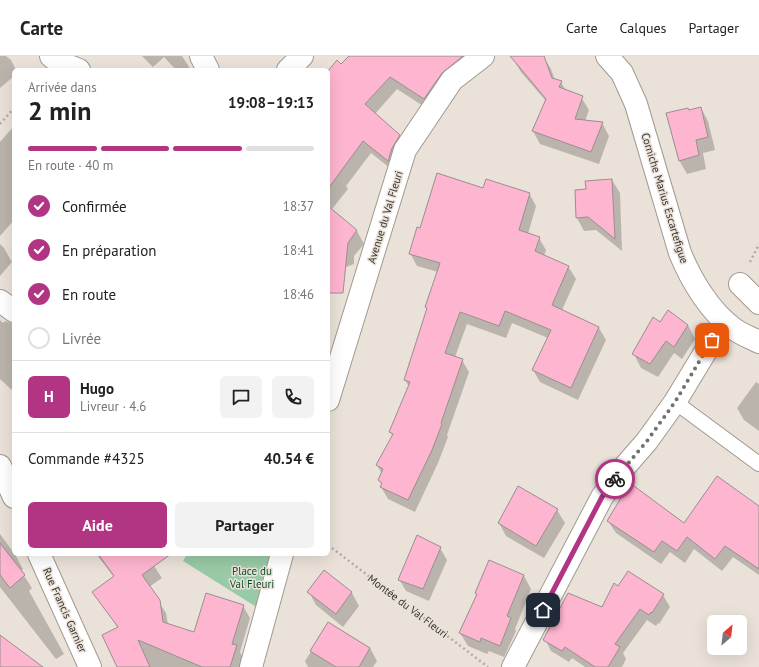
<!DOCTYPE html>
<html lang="fr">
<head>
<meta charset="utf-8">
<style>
	:root { --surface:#fff; --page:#f2f2f2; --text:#222; --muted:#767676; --line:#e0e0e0; --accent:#b23584 }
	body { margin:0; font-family:"PT Sans",sans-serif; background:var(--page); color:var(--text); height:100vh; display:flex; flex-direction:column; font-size:15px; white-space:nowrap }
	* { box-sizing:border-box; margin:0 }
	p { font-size:13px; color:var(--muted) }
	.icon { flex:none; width:22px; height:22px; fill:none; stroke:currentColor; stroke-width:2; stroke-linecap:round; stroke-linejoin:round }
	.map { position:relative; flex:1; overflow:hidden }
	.side { position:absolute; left:12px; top:12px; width:318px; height:488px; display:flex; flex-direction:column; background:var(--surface); border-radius:6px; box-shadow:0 4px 16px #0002 }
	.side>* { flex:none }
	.needle { width:26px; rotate:28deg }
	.buttons { position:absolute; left:707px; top:559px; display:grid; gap:8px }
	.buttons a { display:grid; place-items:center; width:40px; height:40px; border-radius:6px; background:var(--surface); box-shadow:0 4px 16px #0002; font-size:20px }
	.pin { position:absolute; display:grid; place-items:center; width:34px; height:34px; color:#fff; margin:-17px; border-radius:8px; box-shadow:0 2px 6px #0006 }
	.courier { position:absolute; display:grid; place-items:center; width:40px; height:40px; margin:-20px; border:3px solid #b23584; border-radius:50%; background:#fff; color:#222; box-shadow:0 1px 5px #0007 }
	.headline em { font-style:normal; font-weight:800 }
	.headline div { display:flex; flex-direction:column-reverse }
	.headline { display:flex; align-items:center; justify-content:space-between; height:68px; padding:0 16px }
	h1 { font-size:26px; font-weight:800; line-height:30px }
	.bar { display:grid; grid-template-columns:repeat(4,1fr); gap:6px 4px; align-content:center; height:48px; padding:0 16px }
	.bar i { height:5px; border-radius:3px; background:var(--line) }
	.bar .on { background:var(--accent) }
	.bar p { grid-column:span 4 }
	.line { display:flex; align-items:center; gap:10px; padding:0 16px; border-top:1px solid var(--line) }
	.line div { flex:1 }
	.round { display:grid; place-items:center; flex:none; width:42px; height:42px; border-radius:6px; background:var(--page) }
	ol { padding:0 16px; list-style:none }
	li { display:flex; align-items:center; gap:12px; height:44px }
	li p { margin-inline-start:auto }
	li .icon { padding:4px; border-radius:50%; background:var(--accent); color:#fff; stroke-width:4 }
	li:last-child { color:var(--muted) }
	li i { width:22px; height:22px; border:2px solid var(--line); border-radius:50% }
	.button { display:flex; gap:8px; margin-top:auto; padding:8px 16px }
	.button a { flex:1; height:46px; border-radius:6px; background:var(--accent); color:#fff; font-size:16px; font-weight:800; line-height:46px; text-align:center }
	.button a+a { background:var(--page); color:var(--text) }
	header { display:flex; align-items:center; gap:24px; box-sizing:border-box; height:56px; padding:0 20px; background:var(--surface); border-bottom:1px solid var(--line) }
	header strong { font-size:19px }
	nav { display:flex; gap:22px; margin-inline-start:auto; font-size:14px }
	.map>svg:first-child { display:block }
	.green { fill:#99caa7 }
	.shadow { fill:#0003 }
	.building { fill:#feb5d0; stroke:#998e91 }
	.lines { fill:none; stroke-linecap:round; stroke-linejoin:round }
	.lane-casing { stroke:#a09990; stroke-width:16 }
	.street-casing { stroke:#a09990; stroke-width:24 }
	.secondary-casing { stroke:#a09990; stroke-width:24 }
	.path { stroke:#b3aca5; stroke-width:2.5; stroke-dasharray:2 3; stroke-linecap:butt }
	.lane { stroke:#fff; stroke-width:14 }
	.street { stroke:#fff; stroke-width:22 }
	.secondary { stroke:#fff; stroke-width:22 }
	.done { stroke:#75706b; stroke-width:4; stroke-dasharray:0 7.2 }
	.route { stroke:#b23584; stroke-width:5 }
	.labels { text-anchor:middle; stroke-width:3; stroke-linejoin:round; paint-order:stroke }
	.street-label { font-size:11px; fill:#363330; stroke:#eae2d9 }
	.park-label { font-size:11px; fill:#0f4d2a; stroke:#eae2d9 }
</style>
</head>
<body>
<header>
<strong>Carte</strong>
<nav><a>Carte</a><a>Calques</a><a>Partager</a></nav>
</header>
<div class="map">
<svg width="759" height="611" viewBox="0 0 759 611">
	<rect width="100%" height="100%" fill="#eae2d9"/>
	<polygon class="green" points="187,498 282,498 266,557 183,505"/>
	<g class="shadow">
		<polygon points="0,0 6,0 11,4 16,14 14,14 14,20 0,32"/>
		<polygon points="142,0 182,0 191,14 176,14 164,1 153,11"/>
		<polygon points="350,0 473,0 431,55 397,33 375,58 399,79 407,92 395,116 371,97 346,130 348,133 332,153 328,149 328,16 341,9"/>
		<polygon points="517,0 543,0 551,13 555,24 561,26 566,35 581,41 589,54 585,65 602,67 609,80 599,108 540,88 533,75 546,45 521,16 513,3"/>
		<polygon points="701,52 708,65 715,94 703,97 706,113 687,118 679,104 689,55"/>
		<polygon points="14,70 14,164 0,180 0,86"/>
		<polygon points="612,124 620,137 622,195 596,174 584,175 577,162 587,134"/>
		<polygon points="484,133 529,137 536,150 528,178 539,182 546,194 544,200 568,210 576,223 562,254 599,272 606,284 578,344 540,326 533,314 548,282 512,267 506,282 467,268 455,301 462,304 469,316 447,379 448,381 438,407 415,456 388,443 381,431 382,429 379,424 382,418 377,409 393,380 390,376 409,331 405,324 428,254 426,251 438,216 417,210 410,197 420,173"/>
		<polygon points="328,152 357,175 364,188 354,200 354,208 328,218"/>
		<polygon points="0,188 4,192 12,206 0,220"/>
		<polygon points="0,264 3,267 5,265 14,268 14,336 0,323"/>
		<polygon points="661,267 688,269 695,283 682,303 674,297 658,321 641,312 634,298"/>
		<polygon points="756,326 759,328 759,375 744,364 737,352"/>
		<polygon points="557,454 565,467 544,502 506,480 499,467"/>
		<polygon points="759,454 759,519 733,501 722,515 694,493 685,507 670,496 661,508 616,477 608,465 684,469"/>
		<polygon points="0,478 16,500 23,513 21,515 32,532 29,535 64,598 56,603 0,531"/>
		<polygon points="440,492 447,504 429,545 406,535 399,523"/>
		<polygon points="96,498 146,498 162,522 149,531 166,557 168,569 194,577 243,550 250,562 240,596 243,602 240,611 118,611 118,572 94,536 114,521"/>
		<polygon points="489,506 524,520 531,533 515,573 516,575 504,601 489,595 487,598 468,590 460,577 477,539 476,537"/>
		<polygon points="324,515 352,537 359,550 343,571 316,549 309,536"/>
		<polygon points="628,516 663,539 670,551 659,568 658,567 656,570 647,564 623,597 626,603 622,611 585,611 572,602 569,606 551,595 545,583 603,552"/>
		<polygon points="329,567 370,592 377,605 373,611 308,611 305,605"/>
	</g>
	<g class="building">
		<polygon points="349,0 463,0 442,17 424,43 390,21 365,48 400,79 392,92 388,105 363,85 328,133 328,15 337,4 341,8"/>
		<polygon points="510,0 544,0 552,22 562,25 559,31 583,40 575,63 603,66 591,96 532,75 546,43"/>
		<polygon points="701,51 708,81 696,84 699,99 679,105 666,57 688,52 689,54"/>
		<polygon points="437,117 483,132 486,123 530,137 519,174 540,181 535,195 569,210 552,249 599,271 571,332 532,314 551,274 505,255 499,270 460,256 445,297 463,303 441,367 442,368 432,394 408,444 380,431 382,427 378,424 383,413 376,409 393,378 389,376 410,326 404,324 427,252 425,251 440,207 409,198 417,171 420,172"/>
		<polygon points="612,123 615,183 588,161 576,162 575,134 586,133 585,125"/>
		<polygon points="328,150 357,174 348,187 343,237 328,237"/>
		<polygon points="668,254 688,269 674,291 666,285 650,308 632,298 653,261 660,266"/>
		<polygon points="717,420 759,450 759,513 725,490 715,503 687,481 677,495 662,485 654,496 607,465 630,427 684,467"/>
		<polygon points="518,430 558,453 536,490 498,467"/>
		<polygon points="417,479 441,491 423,533 398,524"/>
		<polygon points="0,487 25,519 10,532 0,519"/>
		<polygon points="98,498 171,498 142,519 160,544 163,566 194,576 206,537 244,549 232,588 237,589 230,611 202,611 138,584 150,611 117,611 102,579 118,571 92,536 114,520"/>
		<polygon points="489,504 524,519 507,560 511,562 500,590 481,582 480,586 459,577 477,538 475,537"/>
		<polygon points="324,514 352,536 336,558 307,536"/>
		<polygon points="628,515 664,538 652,557 651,556 649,559 640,553 615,588 620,591 608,611 595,611 565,591 562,595 543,584 568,537 602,551 614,527 618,530"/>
		<polygon points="328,566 370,592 359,611 336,611 310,595"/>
		<polygon points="0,579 43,611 0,611"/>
	</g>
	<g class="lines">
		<g class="lane-casing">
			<polyline id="lane" points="675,346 759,408"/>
		</g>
		<g class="street-casing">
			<g id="street">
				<polyline points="201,0 208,14"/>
				<polyline points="740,228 759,247"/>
				<polyline points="0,245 14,255"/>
				<polyline points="328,344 405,94 452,24 483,0"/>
				<polyline points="251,611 282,498"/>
				<polyline points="513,611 602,441 620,416 647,385 675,346 724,265"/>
			</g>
		</g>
		<g class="secondary-casing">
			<g id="secondary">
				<polyline points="51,0 57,5 79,14"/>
				<path d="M607 0 622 17 636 48 680 197C691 224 710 256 734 273 741 278 751 282 759 286"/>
				<polyline points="288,14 302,0"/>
				<polyline points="0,410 14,441"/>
				<polyline points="39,498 90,611"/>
			</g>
		</g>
		<g class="path">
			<polyline points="0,68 14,52"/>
			<polyline points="750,206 759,188"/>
			<polyline points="328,489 488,611"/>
		</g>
		<use href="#lane" class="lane"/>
		<use href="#street" class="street"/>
		<use href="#secondary" class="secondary"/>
	</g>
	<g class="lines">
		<polyline class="done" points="615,423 647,385 675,346 712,284"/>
		<polyline class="route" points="543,554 602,441 615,423"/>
	</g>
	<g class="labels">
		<g class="street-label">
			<text transform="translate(665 142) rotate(73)" y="4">Corniche Marius Escartefigue</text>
			<text transform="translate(385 161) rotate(-73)" y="4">Avenue du Val Fleuri</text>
			<text transform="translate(408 550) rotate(37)" y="4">Montée du Val Fleuri</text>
			<text transform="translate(65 554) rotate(66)" y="4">Rue Francis Garnier</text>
		</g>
		<g class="park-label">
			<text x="252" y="519">Place du<tspan x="252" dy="13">Val Fleuri</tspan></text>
		</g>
	</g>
</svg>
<div class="buttons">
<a><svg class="needle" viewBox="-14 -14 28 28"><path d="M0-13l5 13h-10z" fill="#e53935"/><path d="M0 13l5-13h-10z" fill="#767676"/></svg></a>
</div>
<div class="pin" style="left:712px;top:284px;background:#ea580c"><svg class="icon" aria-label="bag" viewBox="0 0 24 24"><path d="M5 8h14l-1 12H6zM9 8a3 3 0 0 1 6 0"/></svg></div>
<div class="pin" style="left:543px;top:554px;background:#1f2937"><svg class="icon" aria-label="home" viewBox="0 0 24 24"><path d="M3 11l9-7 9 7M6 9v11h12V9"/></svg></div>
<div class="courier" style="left:615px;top:423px"><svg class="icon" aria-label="bike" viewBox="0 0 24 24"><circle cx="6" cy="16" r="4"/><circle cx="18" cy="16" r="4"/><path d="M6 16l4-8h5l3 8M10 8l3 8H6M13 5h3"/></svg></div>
<section class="side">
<div class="headline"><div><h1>2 min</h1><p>Arrivée dans</p></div><em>19:08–19:13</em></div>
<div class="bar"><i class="on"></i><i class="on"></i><i class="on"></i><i></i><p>En route · 40 m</p></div>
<ol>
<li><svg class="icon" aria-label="check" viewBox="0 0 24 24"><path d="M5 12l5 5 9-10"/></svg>Confirmée<p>18:37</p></li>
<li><svg class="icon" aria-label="check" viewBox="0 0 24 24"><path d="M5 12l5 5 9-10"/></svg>En préparation<p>18:41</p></li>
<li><svg class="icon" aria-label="check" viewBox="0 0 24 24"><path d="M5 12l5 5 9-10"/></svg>En route<p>18:46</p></li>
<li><i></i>Livrée</li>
</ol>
<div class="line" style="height:72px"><b class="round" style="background:var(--accent);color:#fff">H</b><div><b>Hugo</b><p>Livreur · 4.6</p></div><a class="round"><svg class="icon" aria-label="chat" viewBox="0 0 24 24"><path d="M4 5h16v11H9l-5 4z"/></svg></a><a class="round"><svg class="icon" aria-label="phone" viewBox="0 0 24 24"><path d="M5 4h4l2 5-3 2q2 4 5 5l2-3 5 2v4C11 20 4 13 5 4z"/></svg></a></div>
<div class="line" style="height:52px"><div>Commande #4325</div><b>40.54 €</b></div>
<div class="button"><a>Aide</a><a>Partager</a></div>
</section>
</div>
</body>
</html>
